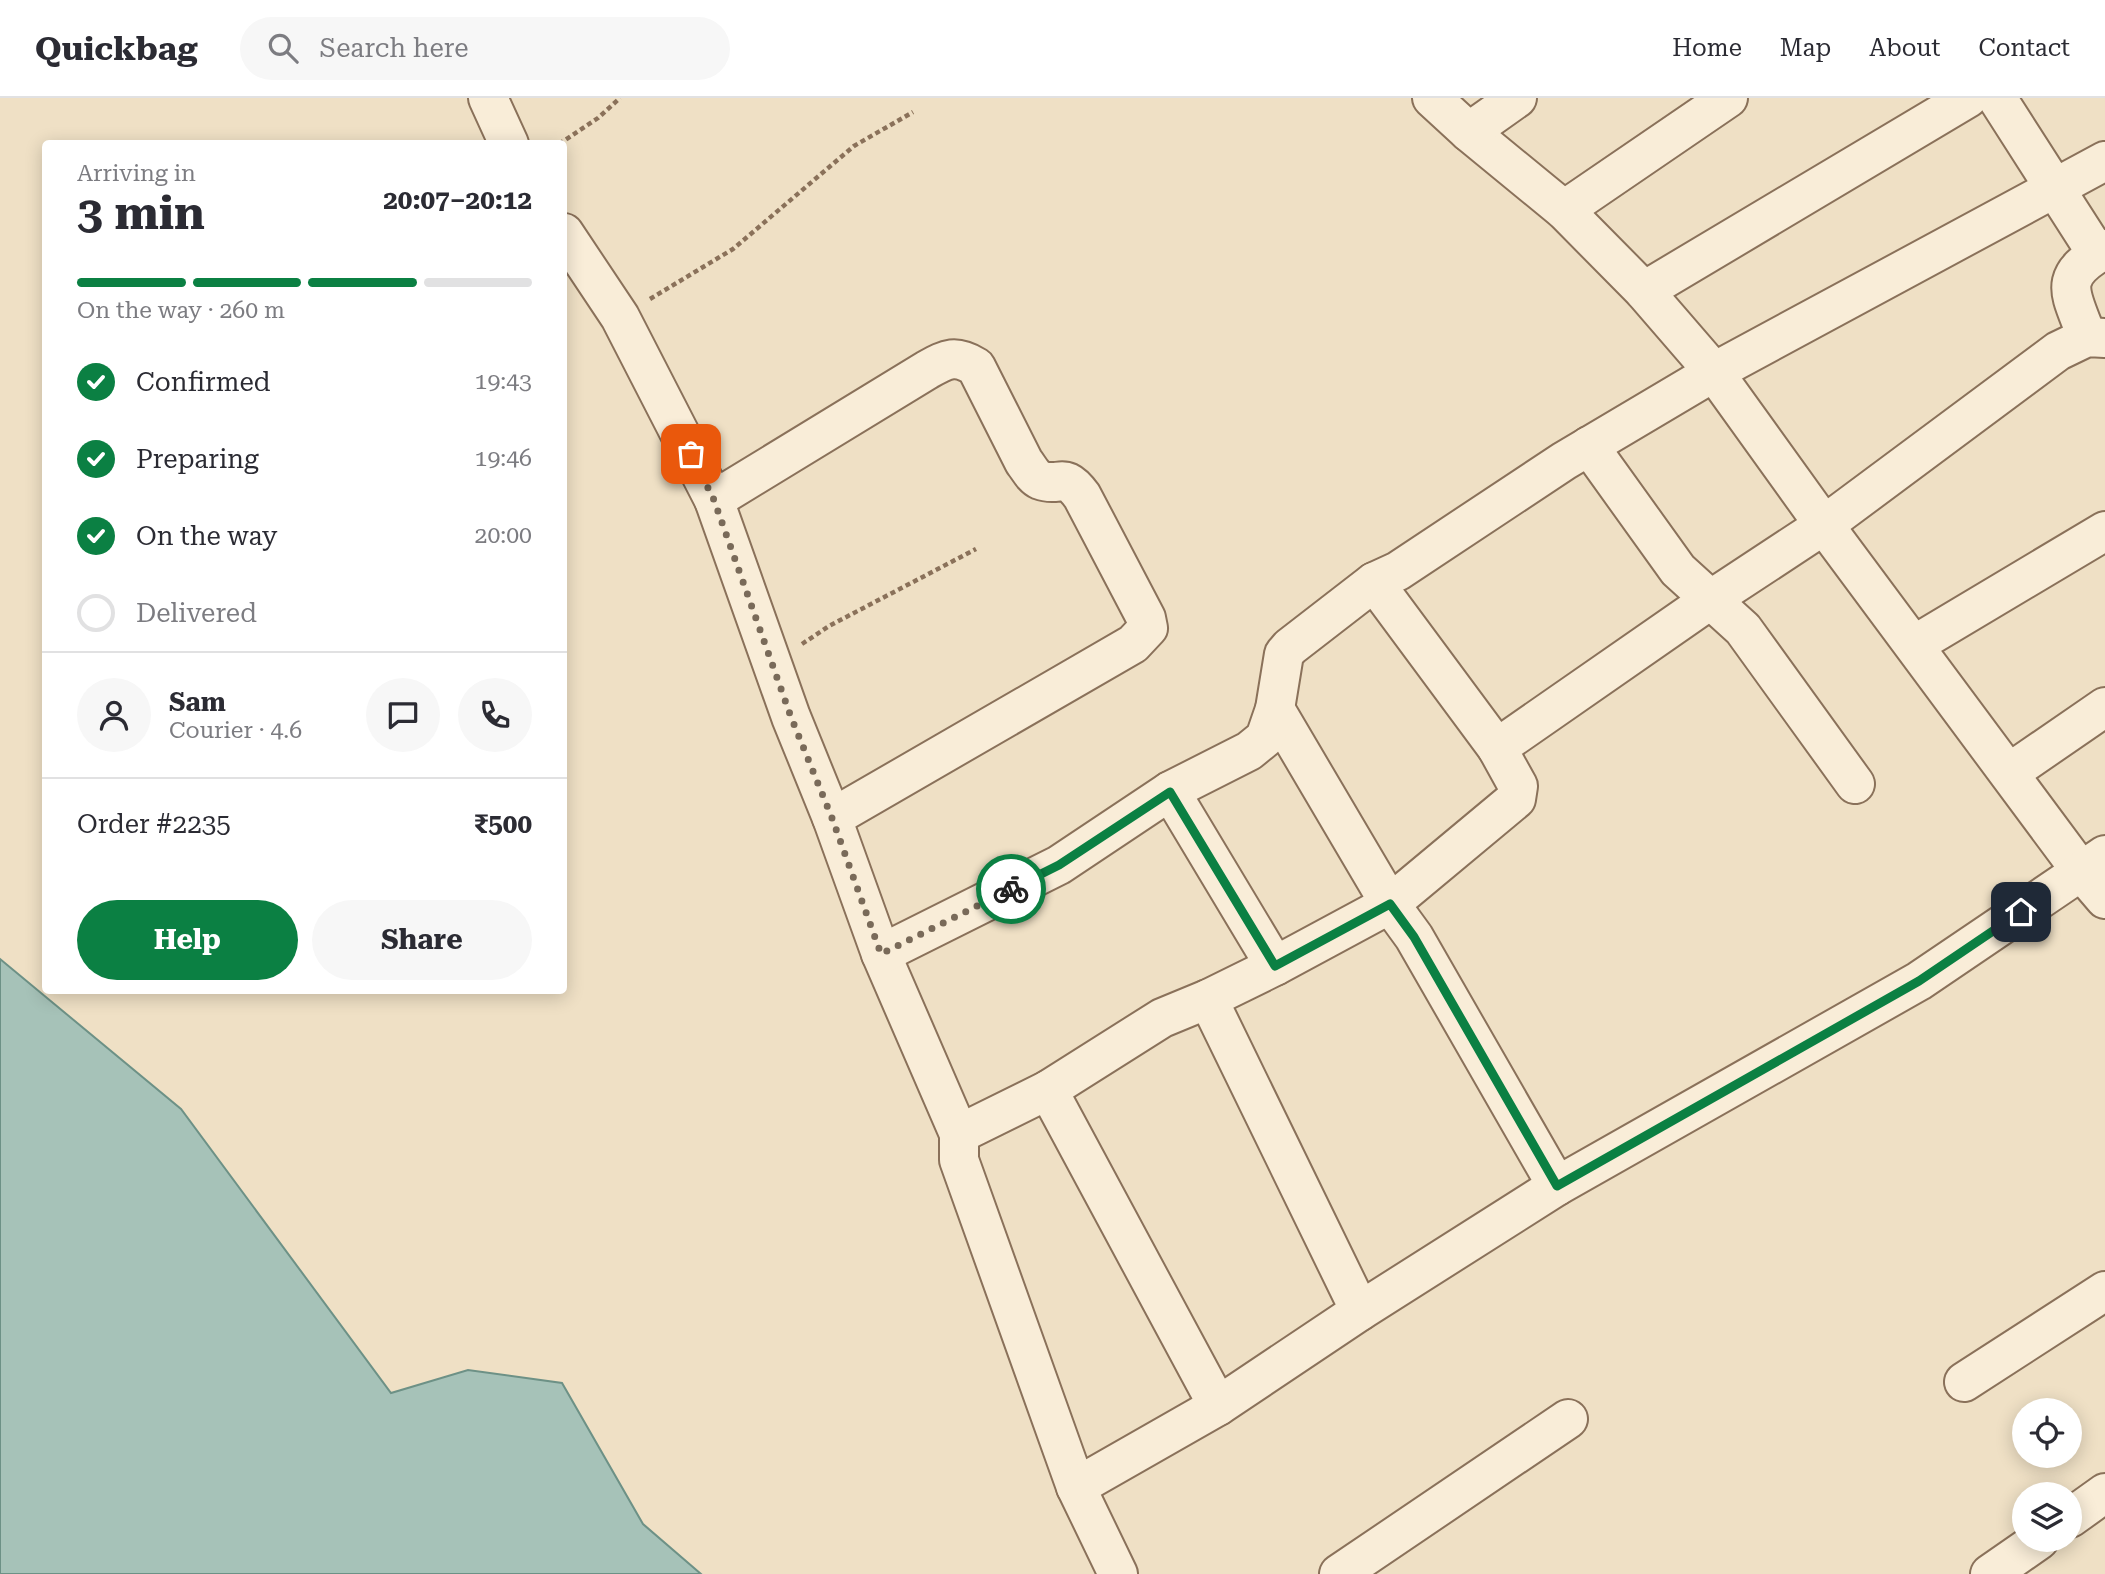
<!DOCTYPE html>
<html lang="en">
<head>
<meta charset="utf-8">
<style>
	:root { --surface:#fff; --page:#f7f7f7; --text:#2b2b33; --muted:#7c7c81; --line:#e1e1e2; --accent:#0b8043 }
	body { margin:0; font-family:"Roboto Serif",serif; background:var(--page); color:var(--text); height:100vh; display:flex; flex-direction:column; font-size:26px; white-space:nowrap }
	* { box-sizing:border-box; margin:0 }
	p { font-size:23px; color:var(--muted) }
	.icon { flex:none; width:38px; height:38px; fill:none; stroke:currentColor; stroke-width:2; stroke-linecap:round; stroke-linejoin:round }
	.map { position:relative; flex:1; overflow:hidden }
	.sheet { position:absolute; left:42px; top:42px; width:525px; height:854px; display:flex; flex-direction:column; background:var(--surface); border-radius:7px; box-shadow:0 4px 18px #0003 }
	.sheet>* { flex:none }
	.fabs { position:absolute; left:2012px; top:1300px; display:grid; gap:14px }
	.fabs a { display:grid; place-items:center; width:70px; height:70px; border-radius:50%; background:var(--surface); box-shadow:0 4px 18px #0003; font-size:35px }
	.pin { position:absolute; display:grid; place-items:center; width:60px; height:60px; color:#fff; margin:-30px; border-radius:14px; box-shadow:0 4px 10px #0006 }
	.courier { position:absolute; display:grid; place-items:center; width:70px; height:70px; margin:-35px; border:5px solid #0b8043; border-radius:50%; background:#fff; color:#222; box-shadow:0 2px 9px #0007 }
	.overview em { font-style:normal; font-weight:700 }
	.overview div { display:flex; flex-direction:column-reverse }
	.overview { display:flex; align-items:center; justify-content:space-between; height:119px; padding:0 35px }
	h1 { font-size:46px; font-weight:700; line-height:52px }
	.bar { display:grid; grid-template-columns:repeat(4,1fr); gap:10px 7px; align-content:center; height:84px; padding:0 35px }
	.bar i { height:9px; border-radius:5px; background:var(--line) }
	.bar .on { background:var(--accent) }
	.bar p { grid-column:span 4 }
	.line { display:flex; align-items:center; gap:18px; padding:0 35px; border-top:2px solid var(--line) }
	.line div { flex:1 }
	.round { display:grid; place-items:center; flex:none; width:74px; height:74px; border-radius:37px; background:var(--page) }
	ol { padding:0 35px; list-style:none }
	li { display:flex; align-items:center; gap:21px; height:77px }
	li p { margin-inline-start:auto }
	li .icon { padding:7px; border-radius:50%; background:var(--accent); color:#fff; stroke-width:4 }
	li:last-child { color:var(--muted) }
	li i { width:38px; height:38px; border:4px solid var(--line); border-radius:50% }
	.cta { display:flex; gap:14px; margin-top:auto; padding:14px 35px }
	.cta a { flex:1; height:80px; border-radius:42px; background:var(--accent); color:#fff; font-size:28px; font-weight:700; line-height:80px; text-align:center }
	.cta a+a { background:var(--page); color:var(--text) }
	header { display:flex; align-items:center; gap:42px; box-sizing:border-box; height:98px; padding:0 35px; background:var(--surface); border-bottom:2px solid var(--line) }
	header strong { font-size:33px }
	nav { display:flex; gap:38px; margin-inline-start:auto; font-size:24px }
	.search { width:490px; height:63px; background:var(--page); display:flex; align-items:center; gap:18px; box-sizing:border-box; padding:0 24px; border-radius:38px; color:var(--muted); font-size:26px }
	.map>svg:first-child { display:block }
	.water { fill:#a6c2b8; stroke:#6d9186; stroke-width:2 }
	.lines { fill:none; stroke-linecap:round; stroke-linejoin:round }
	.minor-casing { stroke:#8a715a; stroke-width:42 }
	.path { stroke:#8a715a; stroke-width:4.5; stroke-dasharray:5 3.5; stroke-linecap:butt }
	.minor { stroke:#f9edd8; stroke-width:38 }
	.done { stroke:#796a59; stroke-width:7; stroke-dasharray:0 12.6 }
	.route { stroke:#0b8043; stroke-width:9 }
</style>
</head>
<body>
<header>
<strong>Quickbag</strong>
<div class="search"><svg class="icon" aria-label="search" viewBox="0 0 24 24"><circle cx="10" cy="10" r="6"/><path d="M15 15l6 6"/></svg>Search here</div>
<nav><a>Home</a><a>Map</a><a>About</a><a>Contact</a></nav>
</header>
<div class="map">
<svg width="2105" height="1476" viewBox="0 0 2105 1476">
	<rect width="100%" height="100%" fill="#efe0c5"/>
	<polygon class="water" points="0,861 181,1011 391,1295 468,1272 562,1285 643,1426 701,1476 0,1476"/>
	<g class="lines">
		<g class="minor-casing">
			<g id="minor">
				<polyline points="488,0 509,46"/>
				<polyline points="1432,0 1469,34 1564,112 1644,193 1714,274 1824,427 2081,773 2105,801"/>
				<polyline points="1997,0 2097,156"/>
				<polyline points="1469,34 1517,0"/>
				<polyline points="1564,112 1728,0"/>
				<polyline points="564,135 620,219 714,402 791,619 832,720 881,856 959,1036 959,1062 1076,1389 1118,1476"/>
				<polyline points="1644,193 1968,0"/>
				<path d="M2087 239C2070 193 2056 180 2105 151"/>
				<polyline points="1589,348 1678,472 1743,531 1855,686"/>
				<path d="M714 402 927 272C947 261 955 256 976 269L1024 364C1029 370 1033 379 1040 382 1061 390 1063 372 1082 398L1146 520 1148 530 1133 546 832 720"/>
				<polyline points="1374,484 1497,650"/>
				<polyline points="1914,547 2105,433"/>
				<polyline points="1275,611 1390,806 1414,839 1557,1088"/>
				<polyline points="2009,675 2105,609"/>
				<polyline points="1170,693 1275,868"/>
				<polyline points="881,856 1059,767 1170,693 1249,653 1265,640 1275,611 1284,556 1290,549 1374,484 1398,473 1564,363 1714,274 2105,63"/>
				<polyline points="1208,901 1360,1213"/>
				<polyline points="1048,992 1218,1308"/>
				<polyline points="959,1036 1048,992 1162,920 1208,901 1275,868 1390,806 1516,701 1518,688 1497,650 1710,502 1824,427 2058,253 2087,239 2105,240"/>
				<polyline points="1964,1284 2105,1193"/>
				<polyline points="1076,1389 1218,1308 1360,1213 1557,1088 1919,883 2105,757"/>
				<polyline points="2070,1420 2105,1395"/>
				<polyline points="1339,1476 1568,1321"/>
				<polyline points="1990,1476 2039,1442"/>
			</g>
		</g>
		<g class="path">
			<polyline points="559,46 598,20 620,0"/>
			<polyline points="650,201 733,151 854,48 913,14"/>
			<polyline points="802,546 829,528 976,451"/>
		</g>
		<use href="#minor" class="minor"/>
	</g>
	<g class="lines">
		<polyline class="done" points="691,356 714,402 791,619 832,720 881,856 1011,791"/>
		<polyline class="route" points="1011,791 1059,767 1170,694 1275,868 1390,806 1414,839 1557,1088 1919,883 2021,814"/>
	</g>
</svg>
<div class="fabs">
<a><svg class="icon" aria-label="locate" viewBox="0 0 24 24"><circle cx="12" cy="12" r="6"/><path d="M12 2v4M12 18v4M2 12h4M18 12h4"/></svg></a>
<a><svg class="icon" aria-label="layers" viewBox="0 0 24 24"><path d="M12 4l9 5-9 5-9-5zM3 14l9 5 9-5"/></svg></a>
</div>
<div class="pin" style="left:691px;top:356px;background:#ea580c"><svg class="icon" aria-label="bag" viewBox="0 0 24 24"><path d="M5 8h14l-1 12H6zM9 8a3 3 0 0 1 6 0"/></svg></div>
<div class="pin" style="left:2021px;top:814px;background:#1f2937"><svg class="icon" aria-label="home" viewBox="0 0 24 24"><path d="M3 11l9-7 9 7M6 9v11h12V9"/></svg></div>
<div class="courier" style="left:1011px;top:791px"><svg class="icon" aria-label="bike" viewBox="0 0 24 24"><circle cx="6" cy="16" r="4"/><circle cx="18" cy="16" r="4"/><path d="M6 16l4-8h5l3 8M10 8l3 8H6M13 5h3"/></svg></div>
<section class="sheet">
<div class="overview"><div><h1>3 min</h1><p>Arriving in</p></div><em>20:07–20:12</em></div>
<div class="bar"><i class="on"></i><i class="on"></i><i class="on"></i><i></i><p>On the way · 260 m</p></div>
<ol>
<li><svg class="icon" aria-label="check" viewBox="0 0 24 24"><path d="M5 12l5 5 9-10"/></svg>Confirmed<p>19:43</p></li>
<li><svg class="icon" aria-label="check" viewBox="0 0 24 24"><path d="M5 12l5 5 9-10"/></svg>Preparing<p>19:46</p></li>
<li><svg class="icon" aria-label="check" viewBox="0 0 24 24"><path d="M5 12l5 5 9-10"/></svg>On the way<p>20:00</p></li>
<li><i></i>Delivered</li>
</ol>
<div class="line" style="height:126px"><a class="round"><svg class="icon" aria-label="person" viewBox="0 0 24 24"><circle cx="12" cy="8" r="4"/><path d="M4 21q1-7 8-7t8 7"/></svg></a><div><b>Sam</b><p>Courier · 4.6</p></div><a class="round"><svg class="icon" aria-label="chat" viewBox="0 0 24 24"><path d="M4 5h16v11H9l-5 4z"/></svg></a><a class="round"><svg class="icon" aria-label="phone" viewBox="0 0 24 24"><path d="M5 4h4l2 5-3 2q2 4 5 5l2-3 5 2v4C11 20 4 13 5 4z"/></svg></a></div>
<div class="line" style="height:91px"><div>Order #2235</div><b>₹500</b></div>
<div class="cta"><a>Help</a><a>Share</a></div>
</section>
</div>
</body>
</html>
